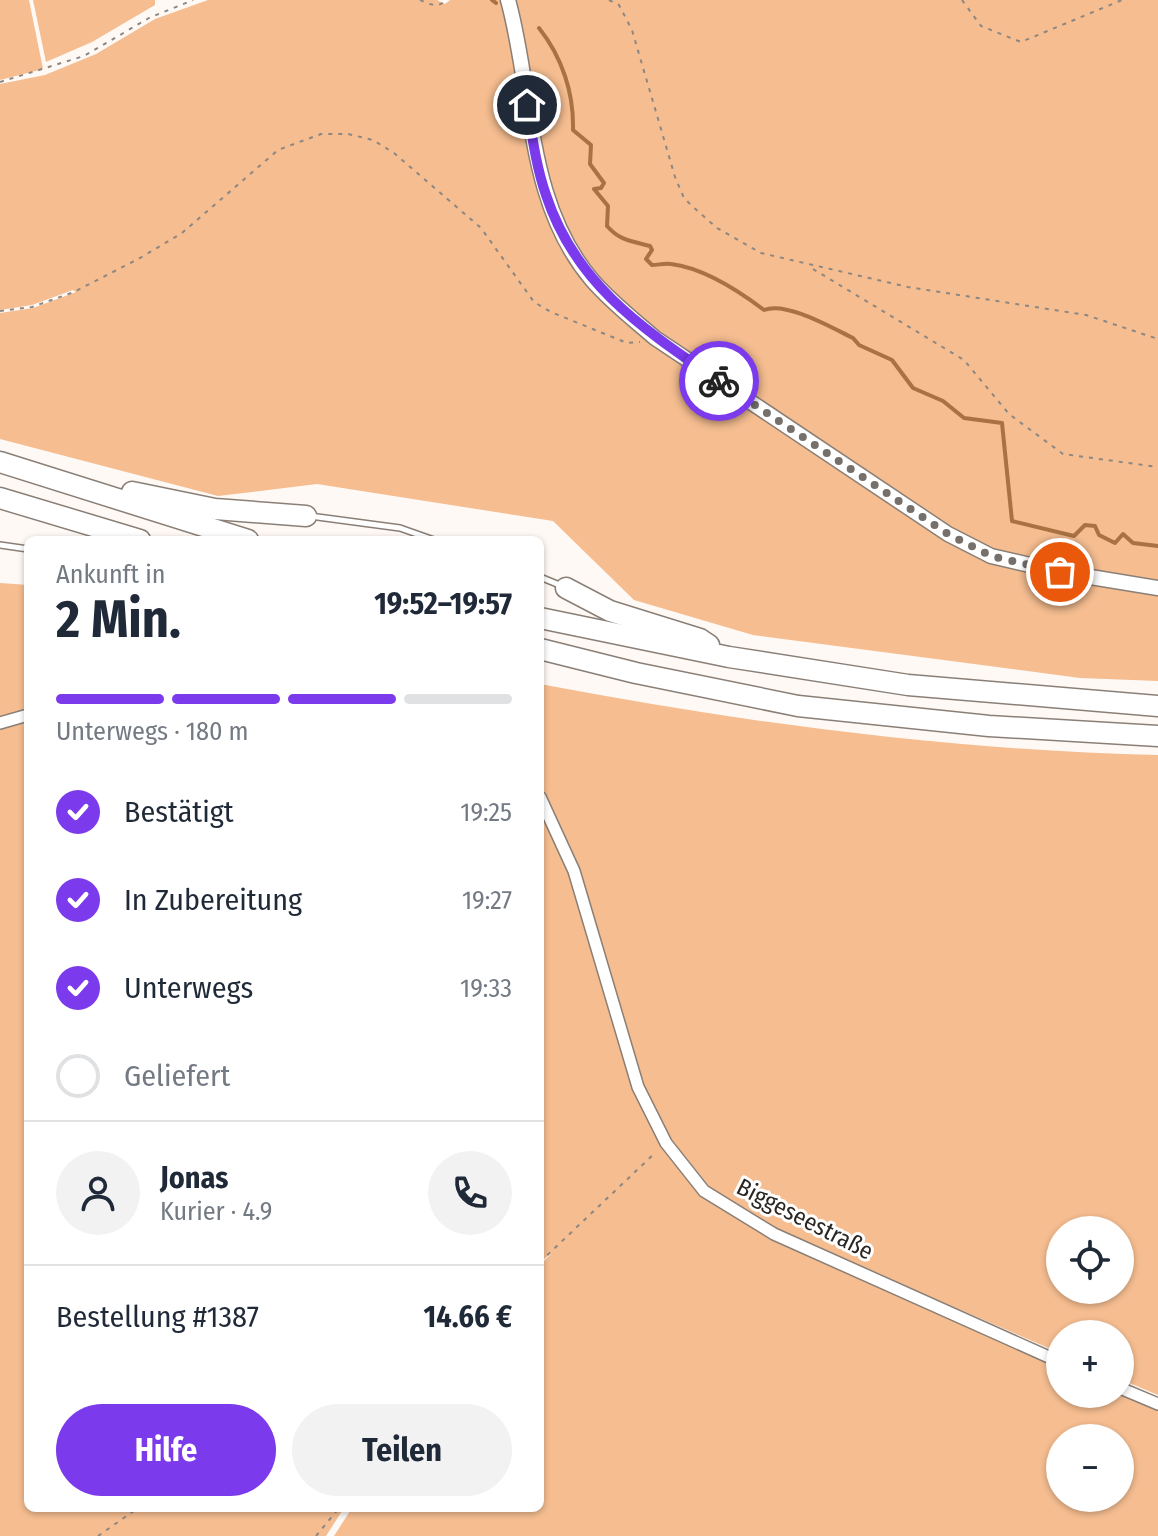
<!DOCTYPE html>
<html lang="de">
<head>
<meta charset="utf-8">
<style>
	:root { --surface:#fff; --page:#f2f2f3; --text:#1f2937; --muted:#747a83; --line:#e0e1e3; --accent:#7c3aed }
	body { margin:0; font-family:"Fira Sans Condensed",sans-serif; background:var(--page); color:var(--text); height:100vh; display:flex; flex-direction:column; font-size:30px; white-space:nowrap }
	* { box-sizing:border-box; margin:0 }
	p { font-size:26px; color:var(--muted) }
	.icon { flex:none; width:44px; height:44px; fill:none; stroke:currentColor; stroke-width:2; stroke-linecap:round; stroke-linejoin:round }
	.map { position:relative; flex:1; overflow:hidden }
	.side { position:absolute; left:24px; top:536px; width:520px; height:976px; display:flex; flex-direction:column; background:var(--surface); border-radius:12px; box-shadow:0 2px 6px #0004 }
	.side>* { flex:none }
	.tools { position:absolute; left:1046px; top:1216px; display:grid; gap:16px }
	.tools a { display:grid; place-items:center; width:88px; height:88px; border-radius:50%; background:var(--surface); box-shadow:0 2px 6px #0004; font-size:40px }
	.pin { position:absolute; display:grid; place-items:center; width:68px; height:68px; color:#fff; margin:-34px; border:4px solid #fff; border-radius:50%; box-shadow:0 2px 8px #0007 }
	.courier { position:absolute; display:grid; place-items:center; width:80px; height:80px; margin:-40px; border:6px solid #7c3aed; border-radius:50%; background:#fff; color:#222; box-shadow:0 2px 10px #0007 }
	.head em { font-style:normal; font-weight:700 }
	.head div { display:flex; flex-direction:column-reverse }
	.head { display:flex; align-items:center; justify-content:space-between; height:136px; padding:0 32px }
	h1 { font-size:52px; font-weight:700; line-height:60px }
	.bar { display:grid; grid-template-columns:repeat(4,1fr); gap:12px 8px; align-content:center; height:96px; padding:0 32px }
	.bar i { height:10px; border-radius:6px; background:var(--line) }
	.bar .selected { background:var(--accent) }
	.bar p { grid-column:span 4 }
	.line { display:flex; align-items:center; gap:20px; padding:0 32px; border-top:2px solid var(--line) }
	.line div { flex:1 }
	.round { display:grid; place-items:center; flex:none; width:84px; height:84px; border-radius:42px; background:var(--page) }
	ol { padding:0 32px; list-style:none }
	li { display:flex; align-items:center; gap:24px; height:88px }
	li p { margin-inline-start:auto }
	li .icon { padding:8px; border-radius:50%; background:var(--accent); color:#fff; stroke-width:4 }
	li:last-child { color:var(--muted) }
	li i { width:44px; height:44px; border:4px solid var(--line); border-radius:50% }
	.button { display:flex; gap:16px; margin-top:auto; padding:16px 32px }
	.button a { flex:1; height:92px; border-radius:48px; background:var(--accent); color:#fff; font-size:32px; font-weight:700; line-height:92px; text-align:center }
	.button a+a { background:var(--page); color:var(--text) }
	.map>svg:first-child { display:block }
	.green { fill:#f5bd90; fill-rule:evenodd }
	.lines { fill:none; stroke-linecap:round; stroke-linejoin:round }
	.stream { stroke:#aa7242; stroke-width:4 }
	.lane-casing { stroke:#8a7f76; stroke-width:8 }
	.street-casing { stroke:#8a7f76; stroke-width:14 }
	.secondary-casing { stroke:#8a7f76; stroke-width:17 }
	.highway-casing { stroke:#8a7f76; stroke-width:23 }
	.path { stroke:#8c8783; stroke-width:2; stroke-dasharray:4 6; stroke-linecap:butt }
	.lane { stroke:#fff; stroke-width:5 }
	.street { stroke:#fff; stroke-width:11 }
	.secondary { stroke:#fff; stroke-width:14 }
	.highway { stroke:#fff; stroke-width:20 }
	.done { stroke:#75706c; stroke-width:8; stroke-dasharray:0 14.4 }
	.route { stroke:#7c3aed; stroke-width:10 }
	.labels { text-anchor:middle; stroke-width:6; stroke-linejoin:round; paint-order:stroke }
	.street-label { font-size:24px; fill:#2b2622; stroke:#fff }
</style>
</head>
<body>
<div class="map">
<svg width="1158" height="1536" viewBox="0 0 1158 1536">
	<rect width="100%" height="100%" fill="#fef9f5"/>
	<g class="green">
		<polygon points="0,0 29,0 43,69 0,80"/>
		<polygon points="33,0 155,0 155,5 92,42 46,62"/>
		<polygon points="208,0 437,0 445,4 450,0 1158,0 1158,681 1080,678 753,635 634,600 553,521 317,484 218,496 0,439 0,313 33,308 76,292 73,290 32,305 0,310 0,84 45,75 96,54 155,19"/>
		<polygon points="0,583 28,585 28,711 0,720"/>
		<path d="M540 684C744 723 950 750 1158 755V1395L1120 1379V1334H1060V1353L776 1230 701 1193 772 1235 1060 1365V1394L1120 1392 1158 1410V1536H334L352 1508H540V1265L552 1253 540 1262ZM1060 1230H1120V1290H1060ZM1060 1438H1120V1498H1060Z"/>
		<polygon points="28,718 28,1508 344,1508 326,1536 0,1536 0,726"/>
	</g>
	<g class="lines">
		<g class="stream">
			<polyline points="492,0 496,3"/>
			<path d="M539 28C562 57 574 93 573 130L591 145 590 164 604 183 601 188 594 189 608 206 607 226C620 241 632 241 650 246L652 250 646 259 652 265C658 265 665 263 671 264 703 268 739 291 764 310 786 301 832 328 853 338L859 345 892 360 913 388 943 401 964 418 1002 423 1012 521 1074 536 1085 525 1095 526 1099 535 1115 543 1123 534 1133 543 1158 546"/>
		</g>
		<g class="lane-casing">
			<g id="lane">
				<polyline points="310,516 400,528 434,540"/>
				<polyline points="0,545 28,549"/>
				<polyline points="540,577 562,586"/>
			</g>
		</g>
		<g class="street-casing">
			<g id="street">
				<polyline points="0,723 28,715"/>
				<polyline points="540,797 574,871 638,1087 666,1143 704,1191 774,1234 1060,1362"/>
				<polyline points="1120,1388 1158,1404"/>
			</g>
		</g>
		<g class="secondary-casing">
			<path id="secondary" d="M508 0C534 94 525 201 592 280 611 302 633 319 655 338L948 534 991 556 1060 572 1158 588"/>
		</g>
		<g class="highway-casing">
			<g id="highway">
				<polyline points="0,462 248,540"/>
				<polyline points="132,492 215,509 306,516"/>
				<polyline points="0,498 140,540"/>
				<polyline points="566,588 610,611 700,639 709,645"/>
				<polyline points="540,618 729,657 908,685 1158,706"/>
				<polyline points="540,649 636,673 798,706 989,726 1158,736"/>
			</g>
		</g>
		<g class="path">
			<path d="M420 0C429 4 438 9 446 0"/>
			<polyline points="609,0 619,5 632,30 675,177 684,198 692,206 717,228 761,253 908,287 1086,315 1158,339"/>
			<polyline points="962,0 981,26 1021,42 1122,0"/>
			<polyline points="0,82 84,56 149,18 193,0"/>
			<polyline points="813,269 964,360 1009,414 1063,454 1158,467"/>
			<polyline points="0,311 32,307 74,292 140,258 182,233 278,150 321,134 348,134 373,140 394,153 481,228 534,302 551,312 627,343 640,342"/>
			<polyline points="540,1262 656,1152"/>
			<polyline points="98,1536 138,1508"/>
			<polyline points="316,1536 339,1508"/>
		</g>
		<use href="#lane" class="lane"/>
		<use href="#street" class="street"/>
		<use href="#secondary" class="secondary"/>
		<use href="#highway" class="highway"/>
	</g>
	<g class="lines">
		<polyline class="done" points="719,381 948,534 991,556 1060,572"/>
		<path class="route" d="M527 105C532 135 536 166 546 195 576 286 645 330 719 381"/>
	</g>
	<g class="labels">
		<g class="street-label">
			<text transform="translate(805 1219) rotate(27)" y="8">Biggeseestraße</text>
		</g>
	</g>
</svg>
<div class="tools">
<a><svg class="icon" aria-label="locate" viewBox="0 0 24 24"><circle cx="12" cy="12" r="6"/><path d="M12 2v4M12 18v4M2 12h4M18 12h4"/></svg></a>
<a>+</a>
<a>−</a>
</div>
<div class="pin" style="left:1060px;top:572px;background:#ea580c"><svg class="icon" aria-label="bag" viewBox="0 0 24 24"><path d="M5 8h14l-1 12H6zM9 8a3 3 0 0 1 6 0"/></svg></div>
<div class="pin" style="left:527px;top:105px;background:#1f2937"><svg class="icon" aria-label="home" viewBox="0 0 24 24"><path d="M3 11l9-7 9 7M6 9v11h12V9"/></svg></div>
<div class="courier" style="left:719px;top:381px"><svg class="icon" aria-label="bike" viewBox="0 0 24 24"><circle cx="6" cy="16" r="4"/><circle cx="18" cy="16" r="4"/><path d="M6 16l4-8h5l3 8M10 8l3 8H6M13 5h3"/></svg></div>
<section class="side">
<div class="head"><div><h1>2 Min.</h1><p>Ankunft in</p></div><em>19:52–19:57</em></div>
<div class="bar"><i class="selected"></i><i class="selected"></i><i class="selected"></i><i></i><p>Unterwegs · 180 m</p></div>
<ol>
<li><svg class="icon" aria-label="check" viewBox="0 0 24 24"><path d="M5 12l5 5 9-10"/></svg>Bestätigt<p>19:25</p></li>
<li><svg class="icon" aria-label="check" viewBox="0 0 24 24"><path d="M5 12l5 5 9-10"/></svg>In Zubereitung<p>19:27</p></li>
<li><svg class="icon" aria-label="check" viewBox="0 0 24 24"><path d="M5 12l5 5 9-10"/></svg>Unterwegs<p>19:33</p></li>
<li><i></i>Geliefert</li>
</ol>
<div class="line" style="height:144px"><a class="round"><svg class="icon" aria-label="person" viewBox="0 0 24 24"><circle cx="12" cy="8" r="4"/><path d="M4 21q1-7 8-7t8 7"/></svg></a><div><b>Jonas</b><p>Kurier · 4.9</p></div><a class="round"><svg class="icon" aria-label="phone" viewBox="0 0 24 24"><path d="M5 4h4l2 5-3 2q2 4 5 5l2-3 5 2v4C11 20 4 13 5 4z"/></svg></a></div>
<div class="line" style="height:104px"><div>Bestellung #1387</div><b>14.66 €</b></div>
<div class="button"><a>Hilfe</a><a>Teilen</a></div>
</section>
</div>
</body>
</html>
